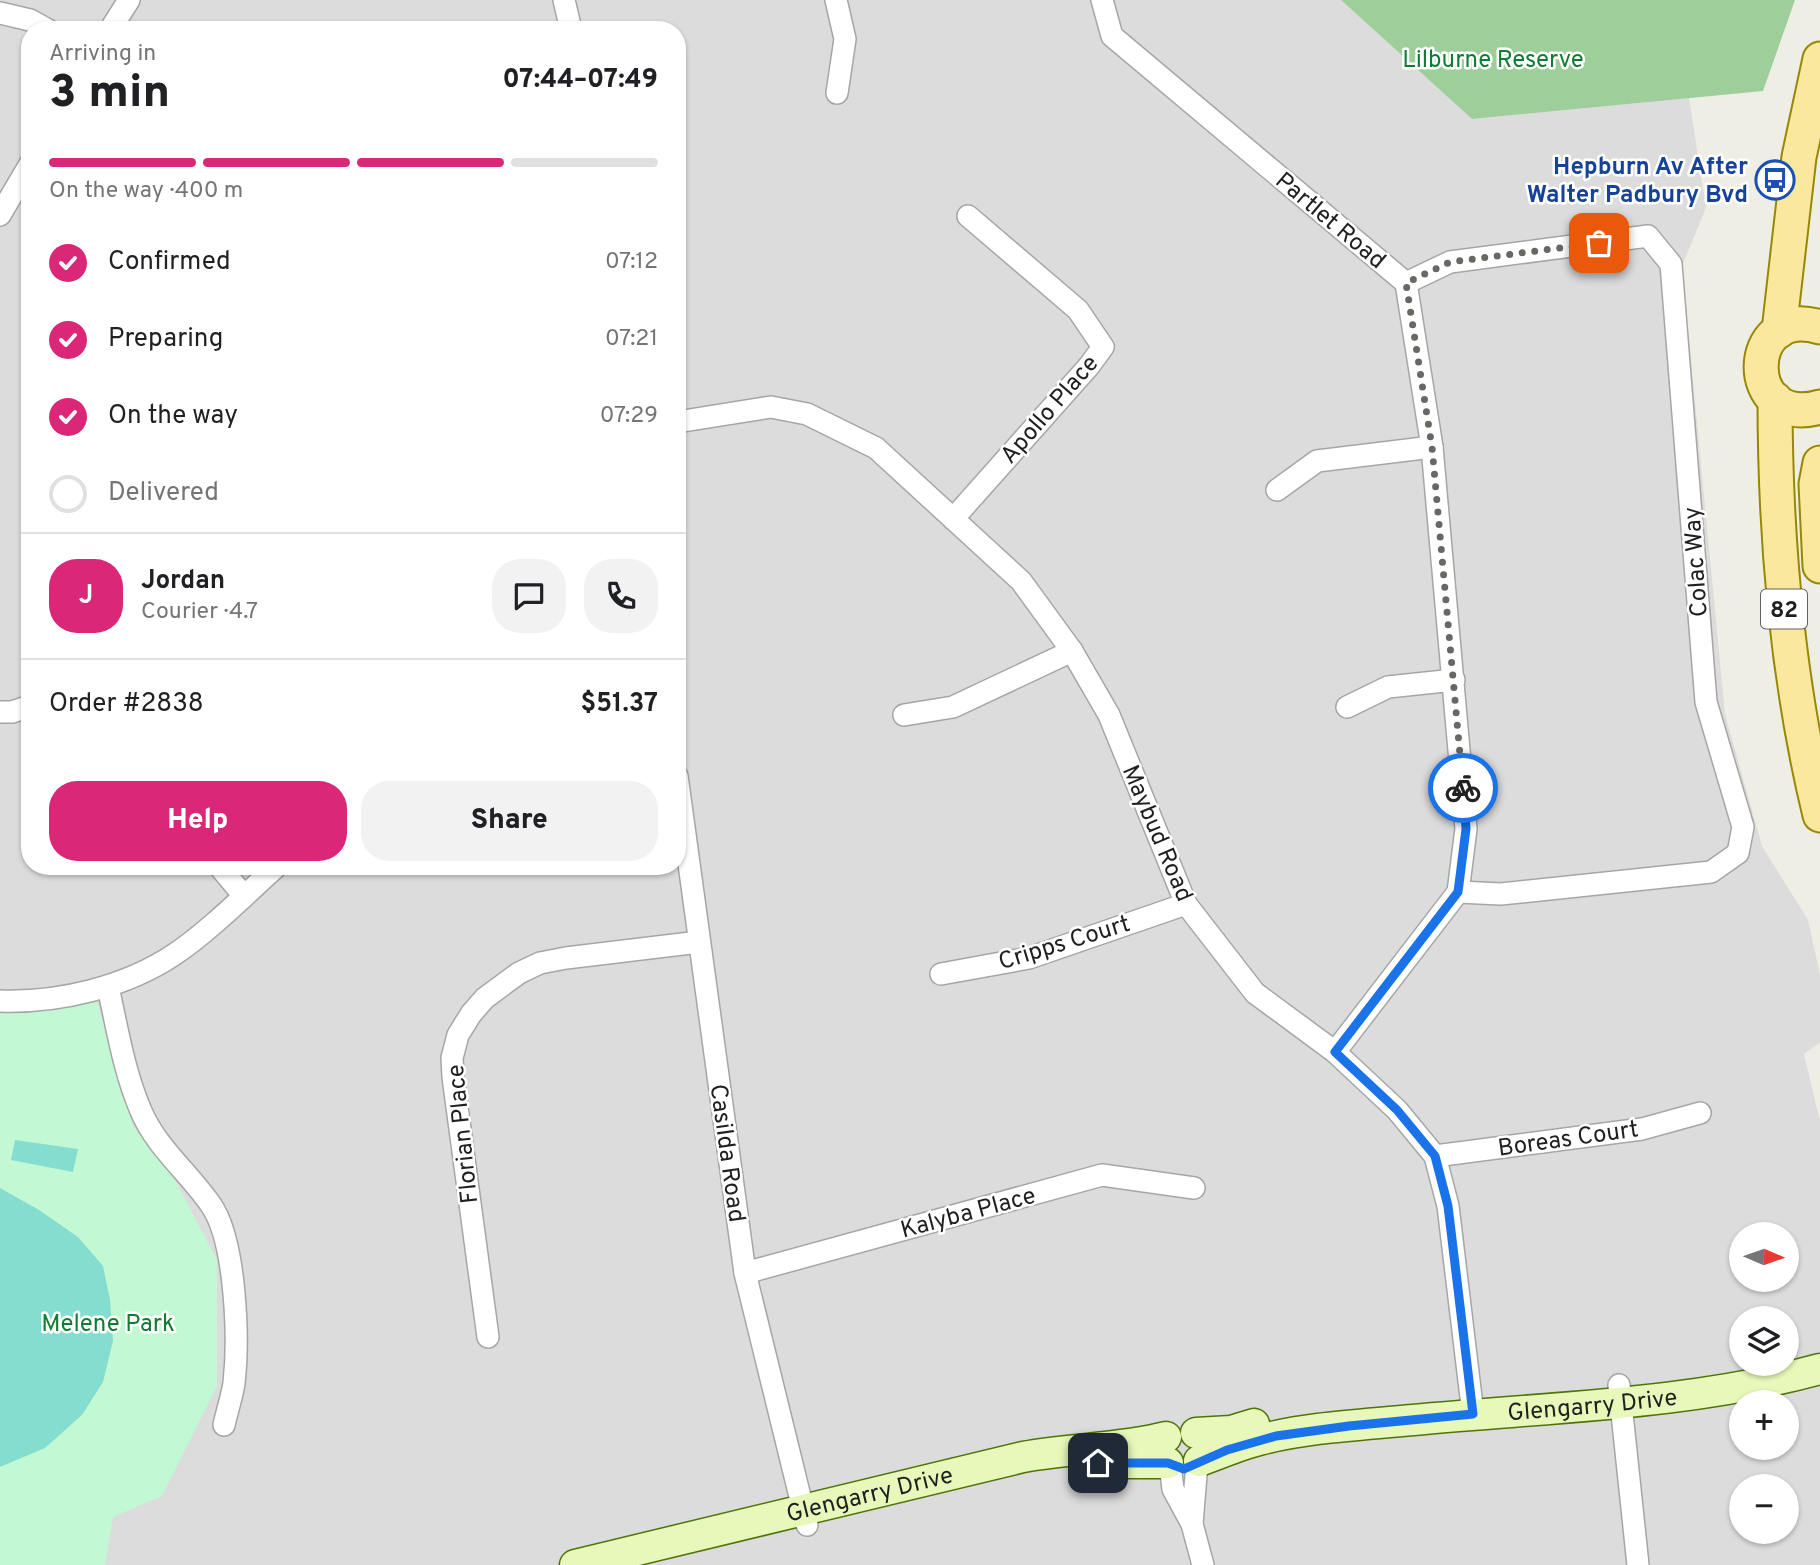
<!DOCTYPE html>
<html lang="en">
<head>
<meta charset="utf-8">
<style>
	:root { --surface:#fff; --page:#f2f2f2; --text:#202124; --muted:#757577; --line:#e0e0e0; --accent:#db2777 }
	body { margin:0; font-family:Overpass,sans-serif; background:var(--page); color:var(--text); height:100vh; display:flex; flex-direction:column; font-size:26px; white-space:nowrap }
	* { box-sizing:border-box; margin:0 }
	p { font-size:23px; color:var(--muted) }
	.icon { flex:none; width:38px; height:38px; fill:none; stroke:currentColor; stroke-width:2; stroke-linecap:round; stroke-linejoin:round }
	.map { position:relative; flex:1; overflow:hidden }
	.drawer { position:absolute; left:21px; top:21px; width:665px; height:854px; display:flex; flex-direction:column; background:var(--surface); border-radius:28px; box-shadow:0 2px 5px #0004 }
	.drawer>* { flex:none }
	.needle { width:46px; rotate:92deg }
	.buttons { position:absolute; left:1729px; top:1222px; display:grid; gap:14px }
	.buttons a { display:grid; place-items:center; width:70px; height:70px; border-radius:50%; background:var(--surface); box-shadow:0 2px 5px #0004; font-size:35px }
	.pin { position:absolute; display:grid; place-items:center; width:60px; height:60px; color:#fff; margin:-30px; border-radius:14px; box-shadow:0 4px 10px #0006 }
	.courier { position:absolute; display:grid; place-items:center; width:70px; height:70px; margin:-35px; border:5px solid #1a73e8; border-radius:50%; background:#fff; color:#222; box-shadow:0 2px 9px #0007 }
	.headline em { font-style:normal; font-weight:800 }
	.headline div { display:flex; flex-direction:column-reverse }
	.headline { display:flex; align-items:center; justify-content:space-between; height:119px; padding:0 28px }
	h1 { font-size:46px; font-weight:800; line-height:52px }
	.bar { display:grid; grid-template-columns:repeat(4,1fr); gap:10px 7px; align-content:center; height:84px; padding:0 28px }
	.bar i { height:9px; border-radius:5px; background:var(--line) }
	.bar .current { background:var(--accent) }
	.bar p { grid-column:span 4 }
	.line { display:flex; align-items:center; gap:18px; padding:0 28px; border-top:2px solid var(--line) }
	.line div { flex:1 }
	.round { display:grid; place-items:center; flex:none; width:74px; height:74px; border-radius:28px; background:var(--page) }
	ol { padding:0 28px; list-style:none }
	li { display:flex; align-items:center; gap:21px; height:77px }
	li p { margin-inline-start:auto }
	li .icon { padding:7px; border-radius:50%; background:var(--accent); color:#fff; stroke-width:4 }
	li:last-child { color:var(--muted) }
	li i { width:38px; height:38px; border:4px solid var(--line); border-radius:50% }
	.primary-button { display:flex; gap:14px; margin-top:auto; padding:14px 28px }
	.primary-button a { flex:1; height:80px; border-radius:28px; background:var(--accent); color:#fff; font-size:28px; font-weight:800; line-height:80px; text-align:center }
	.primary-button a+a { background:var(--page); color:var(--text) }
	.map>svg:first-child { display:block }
	.residential { fill:#dddcdc; fill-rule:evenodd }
	.forest { fill:#9ece9a }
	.park { fill:#c3f8d4 }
	.pitch { fill:#84ddcf }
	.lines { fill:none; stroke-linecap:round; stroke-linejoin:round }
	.minor-casing { stroke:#a6a6a6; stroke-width:24 }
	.secondary-casing { stroke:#4f7407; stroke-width:33 }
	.primary-casing { stroke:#968803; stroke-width:37 }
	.minor { stroke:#fff; stroke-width:21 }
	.secondary { stroke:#e7f8ba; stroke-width:30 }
	.primary { stroke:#fae89f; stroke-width:33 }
	.done { stroke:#686764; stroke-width:7; stroke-dasharray:0 12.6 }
	.route { stroke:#1a73e8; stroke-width:9 }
	.labels { text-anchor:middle; stroke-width:5; stroke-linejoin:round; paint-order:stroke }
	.shield { fill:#fff; stroke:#626262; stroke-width:2 }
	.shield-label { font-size:23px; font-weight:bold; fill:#1f1f1f }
	.park-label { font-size:24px; fill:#0e7c31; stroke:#fff }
	.transit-label { font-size:24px; font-weight:bold; fill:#164399; stroke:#fff; text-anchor:end }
	.street-label { font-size:24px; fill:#1f1f1f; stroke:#fff }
</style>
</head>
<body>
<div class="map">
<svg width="1820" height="1565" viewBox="0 0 1820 1565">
	<rect width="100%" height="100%" fill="#efeee5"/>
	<path class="residential" d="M0 0H1341L1472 119 1689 98 1706 208 1682 266 1725 714 1762 846 1808 920 1820 975V1042L1804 1054 1820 1121V1565H0ZM30 30H677V866H30ZM1741 1234H1787V1279H1741ZM1741 1318H1787V1363H1741ZM1741 1402H1787V1447H1741ZM1741 1486H1787V1531H1741Z"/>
	<polygon class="forest" points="1341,0 1795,0 1763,91 1472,119"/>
	<polygon class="park" points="97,1001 133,1126 175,1180 217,1260 217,1386 162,1496 113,1517 105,1565 0,1565 0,1014"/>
	<g class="pitch">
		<polygon points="15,1140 78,1149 73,1172 11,1160"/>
		<polygon points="0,1188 39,1210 78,1237 103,1266 110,1300 113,1341 103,1382 82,1415 45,1448 0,1467"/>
	</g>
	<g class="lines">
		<g class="minor-casing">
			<g id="minor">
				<polyline points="564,0 571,30"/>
				<polyline points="836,0 845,39 837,93"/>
				<polyline points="1102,0 1112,36 1406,283 1432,447 1466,829 1458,892 1335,1052"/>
				<polyline points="0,13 30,20 48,30"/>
				<polyline points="110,30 129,0"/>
				<polyline points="0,215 30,164"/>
				<polyline points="1406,283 1450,262 1648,236 1671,264 1706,702 1743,827 1738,853 1711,872 1501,894 1458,892"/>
				<polyline points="677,422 771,407 807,414 876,448 1021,581 1072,651 1109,715 1186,904 1255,993 1335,1052 1397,1110 1435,1156 1448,1206 1473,1414"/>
				<polyline points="1277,490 1317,461 1432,447"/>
				<polyline points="953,519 1089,366 1103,347 1078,310 968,216"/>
				<polyline points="1347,707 1388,687 1454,680"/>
				<polyline points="0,712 12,712 30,706"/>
				<polyline points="904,715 953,707 1072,651"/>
				<polyline points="677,776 745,1273 807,1525"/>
				<polyline points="219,866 244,896"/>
				<polyline points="941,974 1029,958 1186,904"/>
				<path d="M108 987C117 1027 124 1072 141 1111 156 1147 189 1173 211 1205 236 1241 239 1339 234 1383 232 1397 227 1411 224 1425"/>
				<path d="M0 1001C59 1003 126 987 175 954 209 931 246 894 277 866"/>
				<polyline points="1435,1156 1642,1129 1700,1113"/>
				<polyline points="745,1273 1102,1175 1194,1188"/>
				<polyline points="488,1337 453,1077 452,1058 458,1035 471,1014 485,998 519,973 540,963 566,958 699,942"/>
				<polyline points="1619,1385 1638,1565"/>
				<polyline points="1170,1465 1173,1489 1192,1524 1203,1565"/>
				<polyline points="1192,1524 1197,1463"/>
			</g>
		</g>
		<g class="secondary-casing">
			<g id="secondary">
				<polyline points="1196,1433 1231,1431 1254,1424"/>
				<path id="s1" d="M1199 1461C1219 1454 1239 1445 1259 1440 1309 1427 1362 1425 1413 1420 1548 1407 1688 1405 1820 1369"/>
				<polyline points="1109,1463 1168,1463"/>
				<path id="s2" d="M575 1565 1023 1457C1071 1448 1119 1449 1166 1437"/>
			</g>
		</g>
		<g class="primary-casing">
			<g id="primary">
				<path d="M1820 327C1742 303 1741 430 1820 407"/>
				<polyline points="1779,331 1799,157 1820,59"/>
				<path d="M1775 399C1775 539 1787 679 1820 815"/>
				<polyline points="1820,463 1816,484 1820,566"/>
			</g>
		</g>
		<use href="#minor" class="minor"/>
		<use href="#secondary" class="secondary"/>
		<use href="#primary" class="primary"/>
	</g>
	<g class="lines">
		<polyline class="done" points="1463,788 1432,447 1406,283 1450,262 1599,243"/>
		<polyline class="route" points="1098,1463 1168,1463 1184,1469 1227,1450 1276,1436 1349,1426 1473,1414 1448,1206 1435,1156 1397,1110 1335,1052 1458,892 1466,829 1463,788"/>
	</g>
	<defs>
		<g id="bus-ring" transform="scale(2.0125)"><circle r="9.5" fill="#fff" stroke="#1a4fb4" stroke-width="1.5"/><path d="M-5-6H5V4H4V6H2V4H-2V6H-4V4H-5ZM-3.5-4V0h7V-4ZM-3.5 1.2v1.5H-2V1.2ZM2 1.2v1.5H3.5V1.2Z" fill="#1a4fb4"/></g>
	</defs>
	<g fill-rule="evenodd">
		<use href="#bus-ring" x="1775" y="180"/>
	</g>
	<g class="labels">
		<rect class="shield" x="1761" y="589.5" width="46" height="39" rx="5"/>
		<g class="shield-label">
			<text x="1784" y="617">82</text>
		</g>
		<g class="park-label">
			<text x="1493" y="67">Lilburne Reserve</text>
			<text x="108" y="1331">Melene Park</text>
		</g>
		<g class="transit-label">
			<text x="1748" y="174">Hepburn Av After<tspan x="1748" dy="28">Walter Padbury Bvd</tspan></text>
		</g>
		<g class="street-label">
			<text transform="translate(1331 220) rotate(40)" y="8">Partlet Road</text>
			<text transform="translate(1049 409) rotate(-49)" y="8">Apollo Place</text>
			<text transform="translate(1695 562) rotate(-94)" y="8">Colac Way</text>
			<text transform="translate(1158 833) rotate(67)" y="8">Maybud Road</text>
			<text transform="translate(1064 942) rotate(-17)" y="8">Cripps Court</text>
			<text transform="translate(462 1134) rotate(-96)" y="8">Florian Place</text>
			<text transform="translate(1568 1138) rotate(-8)" y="8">Boreas Court</text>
			<text transform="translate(728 1153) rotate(82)" y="8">Casilda Road</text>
			<text transform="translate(968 1212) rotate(-15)" y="8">Kalyba Place</text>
			<text dy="8" stroke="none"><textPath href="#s1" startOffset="399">Glengarry Drive</textPath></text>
			<text dy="8" stroke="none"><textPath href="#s2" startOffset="303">Glengarry Drive</textPath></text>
		</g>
	</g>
</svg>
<div class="buttons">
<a><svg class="needle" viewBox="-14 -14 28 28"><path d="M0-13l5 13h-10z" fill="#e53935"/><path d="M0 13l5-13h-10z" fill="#757577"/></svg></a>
<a><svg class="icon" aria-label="layers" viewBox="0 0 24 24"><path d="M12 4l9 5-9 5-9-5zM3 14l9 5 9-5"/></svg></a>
<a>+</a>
<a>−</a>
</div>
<div class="pin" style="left:1599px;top:243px;background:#ea580c"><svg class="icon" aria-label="bag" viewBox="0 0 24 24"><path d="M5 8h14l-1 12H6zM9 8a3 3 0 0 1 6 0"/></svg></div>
<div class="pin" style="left:1098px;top:1463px;background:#1f2937"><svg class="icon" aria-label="home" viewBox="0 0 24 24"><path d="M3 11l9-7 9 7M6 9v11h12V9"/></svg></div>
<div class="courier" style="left:1463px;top:788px"><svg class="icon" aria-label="bike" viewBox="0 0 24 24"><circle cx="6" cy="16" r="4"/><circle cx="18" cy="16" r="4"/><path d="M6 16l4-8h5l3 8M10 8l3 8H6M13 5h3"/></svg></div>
<section class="drawer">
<div class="headline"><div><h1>3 min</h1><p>Arriving in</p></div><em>07:44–07:49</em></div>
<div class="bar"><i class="current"></i><i class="current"></i><i class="current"></i><i></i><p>On the way · 400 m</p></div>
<ol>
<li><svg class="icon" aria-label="check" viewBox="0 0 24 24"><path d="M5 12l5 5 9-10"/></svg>Confirmed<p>07:12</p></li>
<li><svg class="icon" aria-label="check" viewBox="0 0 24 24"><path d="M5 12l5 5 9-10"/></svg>Preparing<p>07:21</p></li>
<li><svg class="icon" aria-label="check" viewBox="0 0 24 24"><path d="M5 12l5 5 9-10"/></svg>On the way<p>07:29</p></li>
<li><i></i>Delivered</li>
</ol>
<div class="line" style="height:126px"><b class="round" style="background:var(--accent);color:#fff">J</b><div><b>Jordan</b><p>Courier · 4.7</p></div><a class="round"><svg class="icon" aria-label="chat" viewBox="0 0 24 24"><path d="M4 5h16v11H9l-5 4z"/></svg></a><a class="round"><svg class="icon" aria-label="phone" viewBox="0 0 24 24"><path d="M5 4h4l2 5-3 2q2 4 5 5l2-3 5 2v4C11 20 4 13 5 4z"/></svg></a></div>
<div class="line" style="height:91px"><div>Order #2838</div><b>$51.37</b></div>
<div class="primary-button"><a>Help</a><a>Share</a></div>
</section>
</div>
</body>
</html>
